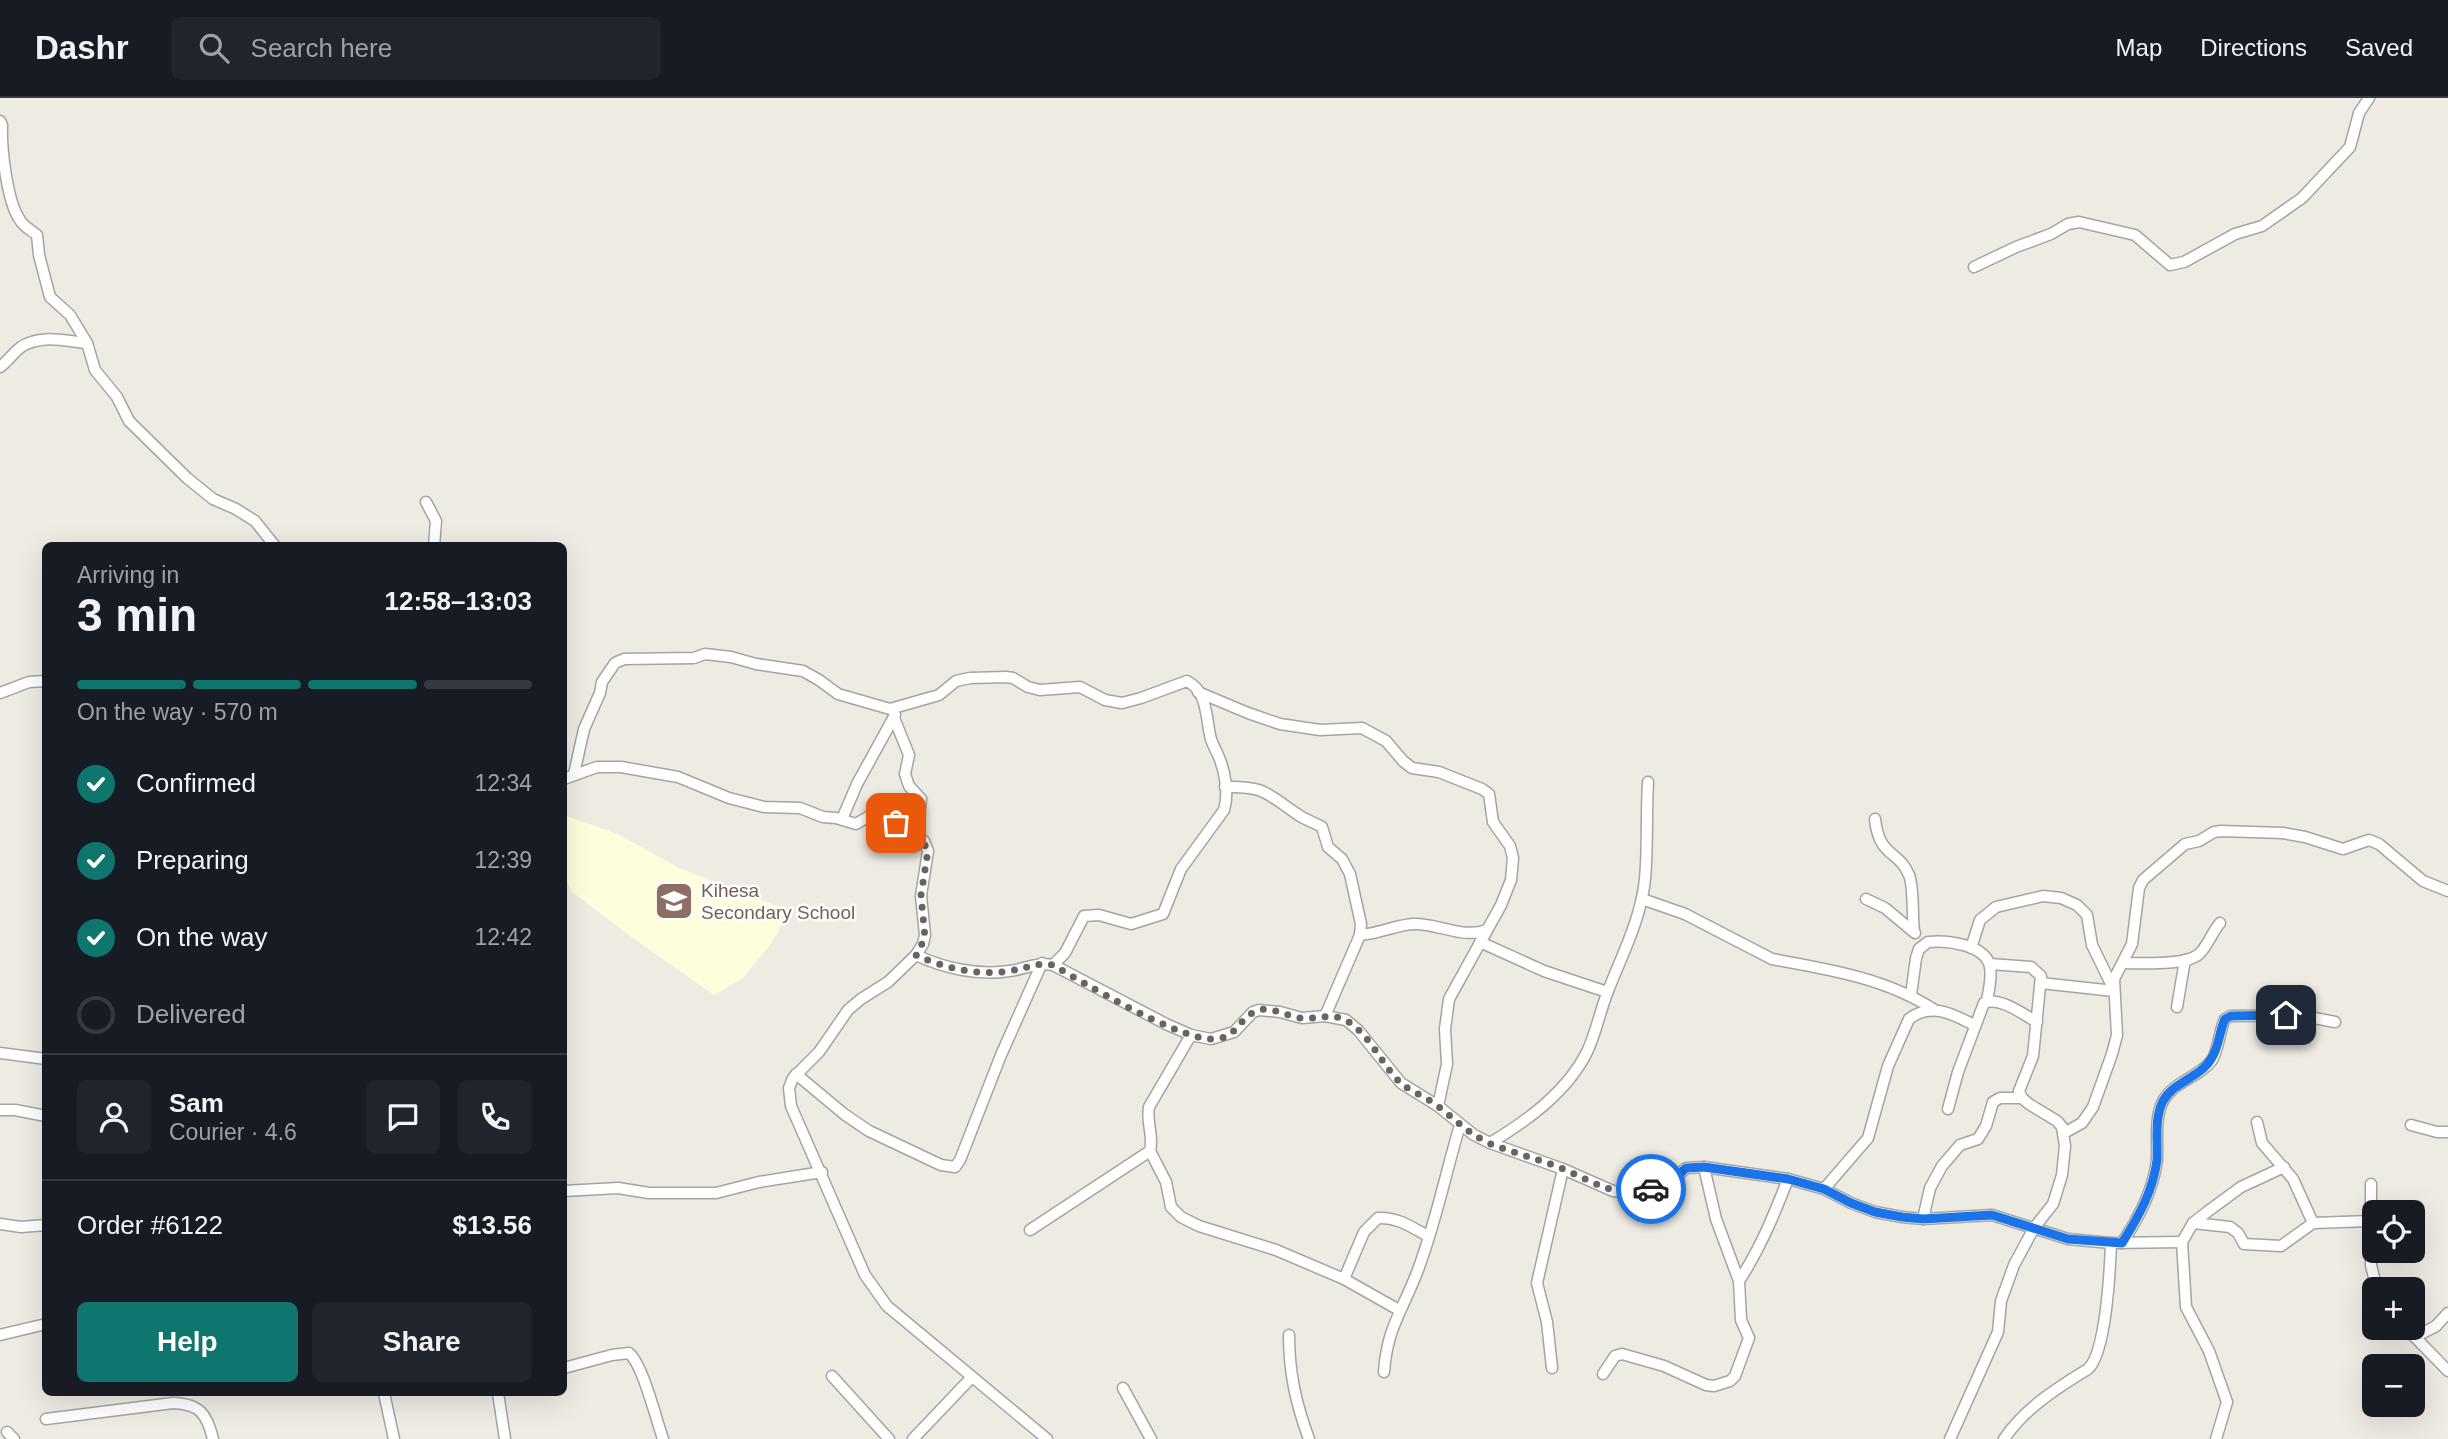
<!DOCTYPE html>
<html lang="en">
<head>
<meta charset="utf-8">
<style>
	:root { --surface:#171b24; --page:#20242c; --text:#f1f3f6; --muted:#9ea1a6; --line:#363941; --accent:#0f766e }
	body { margin:0; font-family:Helvetica,sans-serif; background:var(--page); color:var(--text); height:100vh; display:flex; flex-direction:column; font-size:26px; white-space:nowrap }
	* { box-sizing:border-box; margin:0 }
	p { font-size:23px; color:var(--muted) }
	.icon { flex:none; width:38px; height:38px; fill:none; stroke:currentColor; stroke-width:2; stroke-linecap:round; stroke-linejoin:round }
	.map { position:relative; flex:1; overflow:hidden }
	.side { position:absolute; left:42px; top:444px; width:525px; height:854px; display:flex; flex-direction:column; background:var(--surface); border-radius:10px; box-shadow:0 7px 28px #0002 }
	.side>* { flex:none }
	.controls { position:absolute; left:2362px; top:1102px; display:grid; gap:14px }
	.controls a { display:grid; place-items:center; width:63px; height:63px; border-radius:10px; background:var(--surface); box-shadow:0 7px 28px #0002; font-size:35px }
	.pin { position:absolute; display:grid; place-items:center; width:60px; height:60px; color:#fff; margin:-30px; border-radius:14px; box-shadow:0 4px 10px #0006 }
	.courier { position:absolute; display:grid; place-items:center; width:70px; height:70px; margin:-35px; border:5px solid #1a73e8; border-radius:50%; background:#fff; color:#222; box-shadow:0 2px 9px #0007 }
	.headline em { font-style:normal; font-weight:700 }
	.headline div { display:flex; flex-direction:column-reverse }
	.headline { display:flex; align-items:center; justify-content:space-between; height:119px; padding:0 35px }
	h1 { font-size:46px; font-weight:700; line-height:52px }
	.bar { display:grid; grid-template-columns:repeat(4,1fr); gap:10px 7px; align-content:center; height:84px; padding:0 35px }
	.bar i { height:9px; border-radius:5px; background:var(--line) }
	.bar .active { background:var(--accent) }
	.bar p { grid-column:span 4 }
	.line { display:flex; align-items:center; gap:18px; padding:0 35px; border-top:2px solid var(--line) }
	.line div { flex:1 }
	.round { display:grid; place-items:center; flex:none; width:74px; height:74px; border-radius:10px; background:var(--page) }
	ol { padding:0 35px; list-style:none }
	li { display:flex; align-items:center; gap:21px; height:77px }
	li p { margin-inline-start:auto }
	li .icon { padding:7px; border-radius:50%; background:var(--accent); color:#fff; stroke-width:4 }
	li:last-child { color:var(--muted) }
	li i { width:38px; height:38px; border:4px solid var(--line); border-radius:50% }
	.button { display:flex; gap:14px; margin-top:auto; padding:14px 35px }
	.button a { flex:1; height:80px; border-radius:10px; background:var(--accent); color:#fff; font-size:28px; font-weight:700; line-height:80px; text-align:center }
	.button a+a { background:var(--page); color:var(--text) }
	header { display:flex; align-items:center; gap:42px; box-sizing:border-box; height:98px; padding:0 35px; background:var(--surface); border-bottom:2px solid var(--line) }
	header strong { font-size:33px }
	nav { display:flex; gap:38px; margin-inline-start:auto; font-size:24px }
	.search { width:490px; height:63px; background:var(--page); display:flex; align-items:center; gap:18px; box-sizing:border-box; padding:0 24px; border-radius:10px; color:var(--muted); font-size:26px }
	.map>svg:first-child { display:block }
	.education { fill:#fcfedc }
	.lines { fill:none; stroke-linecap:round; stroke-linejoin:round }
	.minor-casing { stroke:#a4a4a4; stroke-width:13 }
	.minor { stroke:#fff; stroke-width:10 }
	.done { stroke:#666562; stroke-width:7; stroke-dasharray:0 12.6 }
	.route { stroke:#1a73e8; stroke-width:9 }
	.labels { text-anchor:middle; stroke-width:5; stroke-linejoin:round; paint-order:stroke }
	.education-label { font-size:19px; fill:#785e54; stroke:#fff; text-anchor:start }
</style>
</head>
<body>
<header>
<strong>Dashr</strong>
<div class="search"><svg class="icon" aria-label="search" viewBox="0 0 24 24"><circle cx="10" cy="10" r="6"/><path d="M15 15l6 6"/></svg>Search here</div>
<nav><a>Map</a><a>Directions</a><a>Saved</a></nav>
</header>
<div class="map">
<svg width="2448" height="1341" viewBox="0 0 2448 1341">
	<rect width="100%" height="100%" fill="#eeebe3"/>
	<polygon class="education" points="564,717 618,736 679,770 790,813 771,846 742,881 714,897 634,841 571,793 564,776"/>
	<g class="lines">
		<g class="minor-casing">
			<g id="minor">
				<path d="M0 23 2 27C1 50 7 104 20 122 24 129 31 132 37 137L39 157 50 199 70 217 87 245 95 272 117 299 129 323 187 380 213 401 236 411 255 423 275 448"/>
				<polyline points="1974,169 2016,149 2051,136 2068,126 2079,124 2135,137 2170,167 2184,164 2235,136 2262,128 2302,100 2350,49 2359,15 2369,0"/>
				<path d="M0 269C8 263 13 255 21 249 40 236 65 243 87 245"/>
				<polyline points="426,404 436,423 434,448"/>
				<polyline points="1198,594 1248,615 1280,626 1320,632 1362,630 1386,643 1403,663 1412,670 1439,674 1482,691 1489,696 1493,724 1510,748 1513,760 1511,782 1501,807 1449,901 1445,931 1447,966 1438,1008"/>
				<polyline points="0,595 29,584 46,583"/>
				<polyline points="894,620 909,657 905,676 909,688 921,701 917,738"/>
				<path d="M574 676 584 631 600 595 602 584 615 565 624 561 694 560 705 556 731 559 756 566 803 573 819 582 838 596 890 611 939 597 956 583 970 580 1006 579 1013 580 1028 589 1040 592 1080 589 1105 602 1122 605 1141 600 1187 583C1207 593 1206 618 1210 637 1211 644 1215 650 1218 657 1225 672 1229 696 1224 712L1181 771 1163 816 1131 826 1099 817 1084 818 1065 855 1053 867"/>
				<polyline points="564,681 597,669 621,669 678,679 729,700 764,709 800,710 823,719 836,720 856,726 871,717 884,716 904,732 924,743 928,753 921,798 925,837 923,846 916,857 888,884 861,901 848,912 819,954 793,980 789,990 791,1008 865,1177 887,1208 1047,1341"/>
				<path d="M1225 689C1265 688 1266 695 1297 716 1305 722 1314 724 1322 729L1328 749 1342 761 1350 776 1361 826 1360 837 1325 918"/>
				<polyline points="842,721 857,686 895,617"/>
				<path d="M1875 721C1879 760 1899 752 1909 777 1914 788 1912 819 1914 833"/>
				<path d="M1642 801 1685 816 1772 861C1827 871 1885 880 1933 911"/>
				<polyline points="1866,801 1885,810 1915,835"/>
				<path d="M1360 837C1379 836 1398 826 1415 826 1440 826 1463 841 1487 832"/>
				<polyline points="1480,844 1544,873 1607,894"/>
				<polyline points="1971,850 1980,822 1996,809 2043,798 2061,800 2077,807 2087,817 2092,847 2112,888"/>
				<path d="M916 857C943 870 979 878 1009 873 1025 871 1037 864 1053 867L1166 926 1191 937 1211 941 1234 934 1253 914 1259 912 1280 914 1302 920 1325 918 1346 922 1358 932 1401 985 1438 1008 1474 1037 1490 1045 1563 1071 1613 1093 1627 1095 1653 1091 1671 1084 1686 1070 1704 1069 1788 1081 1824 1091 1851 1105 1875 1114 1902 1119 1923 1121 1992 1117 2068 1141 2111 1145 2182 1144"/>
				<path d="M2123 865C2140 865 2186 868 2199 856 2208 848 2212 834 2220 825"/>
				<polyline points="2041,885 2114,893"/>
				<path d="M1911 897 1916 860 1919 851 1928 844C1946 842 1986 846 1990 869 1992 880 1989 892 1987 902"/>
				<polyline points="2177,909 2185,862"/>
				<polyline points="0,955 46,961"/>
				<polyline points="796,976 844,1016 869,1033 941,1067 955,1069 960,1062 1001,957 1042,865"/>
				<path d="M1948 1011 1958 974 1984 905C1999 898 2023 916 2037 924"/>
				<polyline points="0,1012 15,1012 46,1018"/>
				<polyline points="2257,1024 2262,1045 2293,1081 2313,1125"/>
				<polyline points="2411,1027 2437,1034 2448,1034"/>
				<polyline points="2064,1035 2082,1025 2093,1009 2112,956 2117,937 2114,881 2132,846 2139,790 2143,782 2185,746 2199,743 2214,734 2221,733 2283,735 2305,739 2343,751 2369,742 2379,746 2423,783 2448,793"/>
				<path d="M1490 1045C1527 1023 1567 994 1587 954 1596 935 1600 913 1608 893 1622 857 1641 821 1645 781 1648 749 1646 717 1648 684"/>
				<polyline points="1150,1053 1166,1084 1171,1109 1181,1119 1199,1128 1276,1152 1344,1181 1399,1212"/>
				<polyline points="2371,1086 2371,1167 2377,1192"/>
				<path d="M1824 1091 1868 1040 1888 968 1909 921C1931 904 1953 916 1974 927"/>
				<polyline points="564,1093 618,1090 649,1095 716,1095 759,1084 822,1074"/>
				<polyline points="1923,1121 1930,1090 1942,1068 1960,1047 1978,1041 1986,1028 1993,1004 2000,1000 2022,1000"/>
				<polyline points="2193,1125 2230,1129 2238,1135 2244,1146 2281,1148 2313,1125 2370,1123"/>
				<polyline points="0,1126 21,1129 46,1127"/>
				<path d="M1030 1132 1150 1053C1154 1039 1146 1024 1149 1009L1191 937"/>
				<path d="M2122 1145C2139 1119 2153 1093 2157 1062 2158 1043 2154 1021 2163 1003 2174 983 2200 979 2212 962 2219 950 2219 934 2225 921L2231 918 2299 917 2335 924"/>
				<path d="M1344 1181 1364 1134 1378 1120C1398 1119 1411 1129 1428 1138"/>
				<path d="M1739 1183C1760 1151 1774 1117 1788 1081"/>
				<polyline points="2406,1230 2448,1273"/>
				<polyline points="0,1237 46,1226"/>
				<path d="M1289 1237C1289 1275 1296 1306 1309 1341"/>
				<polyline points="2415,1239 2436,1228 2448,1215"/>
				<path d="M564 1270 612 1257 629 1255C643 1267 656 1321 663 1341"/>
				<polyline points="1552,1270 1547,1224 1537,1185 1563,1071"/>
				<path d="M1384 1274C1387 1231 1401 1215 1416 1177 1435 1129 1445 1077 1460 1027"/>
				<polyline points="1603,1276 1615,1258 1622,1256 1664,1268 1706,1287 1714,1288 1730,1283 1735,1278 1749,1240 1741,1222 1739,1183 1716,1121 1704,1069"/>
				<polyline points="832,1278 889,1341"/>
				<polyline points="1123,1290 1151,1341"/>
				<polyline points="384,1295 394,1341"/>
				<polyline points="498,1295 505,1341"/>
				<path d="M46 1321 173 1305C200 1306 207 1316 213 1341"/>
				<polyline points="7,1334 14,1341"/>
				<polyline points="913,1341 972,1279"/>
				<polyline points="1950,1341 1998,1234 2001,1203 2014,1167 2034,1130 2053,1106 2062,1077 2065,1048 2062,1029 2057,1023 2029,1006 2022,1000 2019,993 2033,958 2041,878 2031,869 1990,866"/>
				<path d="M2004 1341C2025 1310 2057 1290 2088 1271 2106 1255 2110 1171 2111 1145"/>
				<polyline points="2216,1341 2227,1304 2209,1253 2186,1209 2182,1144 2193,1125 2207,1114 2241,1089 2284,1069"/>
			</g>
		</g>
		<use href="#minor" class="minor"/>
	</g>
	<g class="lines">
		<path class="done" d="M896 725 921 740 928 753 921 797 925 840 916 857C943 870 979 878 1009 873 1025 871 1036 864 1053 867 1083 885 1179 941 1211 941 1236 942 1237 923 1254 914 1268 906 1286 918 1300 920 1317 922 1332 914 1347 923 1372 938 1382 969 1403 987 1414 995 1428 1000 1439 1009 1456 1022 1470 1037 1491 1046 1514 1055 1538 1061 1561 1070 1595 1084 1612 1100 1651 1091"/>
		<path class="route" d="M1651 1091 1671 1084 1686 1070 1704 1069 1788 1081 1824 1091 1851 1105 1875 1114 1902 1119 1923 1121 1992 1117 2068 1141 2122 1145C2139 1118 2153 1093 2157 1062 2158 1042 2154 1021 2163 1003 2174 983 2200 980 2211 961 2219 950 2219 934 2225 921L2231 918 2286 917"/>
	</g>
	<defs>
		<g id="school-square" transform="scale(2.0125)"><rect x="-9" y="-9" width="18" height="18" rx="4" fill="#8d6e63" stroke="#fff"/><path d="M0-5L7-2L0 1L-7-2ZM-4 1L0 2.5L4 1V4Q0 6-4 4Z" fill="#fff"/></g>
	</defs>
	<g fill-rule="evenodd">
		<use href="#school-square" x="674" y="803"/>
	</g>
	<g class="labels">
		<g class="education-label">
			<text x="701" y="799">Kihesa<tspan x="701" dy="22">Secondary School</tspan></text>
		</g>
	</g>
</svg>
<div class="controls">
<a><svg class="icon" aria-label="locate" viewBox="0 0 24 24"><circle cx="12" cy="12" r="6"/><path d="M12 2v4M12 18v4M2 12h4M18 12h4"/></svg></a>
<a>+</a>
<a>−</a>
</div>
<div class="pin" style="left:896px;top:725px;background:#ea580c"><svg class="icon" aria-label="bag" viewBox="0 0 24 24"><path d="M5 8h14l-1 12H6zM9 8a3 3 0 0 1 6 0"/></svg></div>
<div class="pin" style="left:2286px;top:917px;background:#1f2937"><svg class="icon" aria-label="home" viewBox="0 0 24 24"><path d="M3 11l9-7 9 7M6 9v11h12V9"/></svg></div>
<div class="courier" style="left:1651px;top:1091px"><svg class="icon" aria-label="car" viewBox="0 0 24 24"><path d="M5 17H2v-5l4-1 3-4h7l3 4 3 1v5h-3M9 17h6M6 11h13"/><circle cx="7" cy="17" r="2"/><circle cx="17" cy="17" r="2"/></svg></div>
<section class="side">
<div class="headline"><div><h1>3 min</h1><p>Arriving in</p></div><em>12:58–13:03</em></div>
<div class="bar"><i class="active"></i><i class="active"></i><i class="active"></i><i></i><p>On the way · 570 m</p></div>
<ol>
<li><svg class="icon" aria-label="check" viewBox="0 0 24 24"><path d="M5 12l5 5 9-10"/></svg>Confirmed<p>12:34</p></li>
<li><svg class="icon" aria-label="check" viewBox="0 0 24 24"><path d="M5 12l5 5 9-10"/></svg>Preparing<p>12:39</p></li>
<li><svg class="icon" aria-label="check" viewBox="0 0 24 24"><path d="M5 12l5 5 9-10"/></svg>On the way<p>12:42</p></li>
<li><i></i>Delivered</li>
</ol>
<div class="line" style="height:126px"><a class="round"><svg class="icon" aria-label="person" viewBox="0 0 24 24"><circle cx="12" cy="8" r="4"/><path d="M4 21q1-7 8-7t8 7"/></svg></a><div><b>Sam</b><p>Courier · 4.6</p></div><a class="round"><svg class="icon" aria-label="chat" viewBox="0 0 24 24"><path d="M4 5h16v11H9l-5 4z"/></svg></a><a class="round"><svg class="icon" aria-label="phone" viewBox="0 0 24 24"><path d="M5 4h4l2 5-3 2q2 4 5 5l2-3 5 2v4C11 20 4 13 5 4z"/></svg></a></div>
<div class="line" style="height:91px"><div>Order #6122</div><b>$13.56</b></div>
<div class="button"><a>Help</a><a>Share</a></div>
</section>
</div>
</body>
</html>
